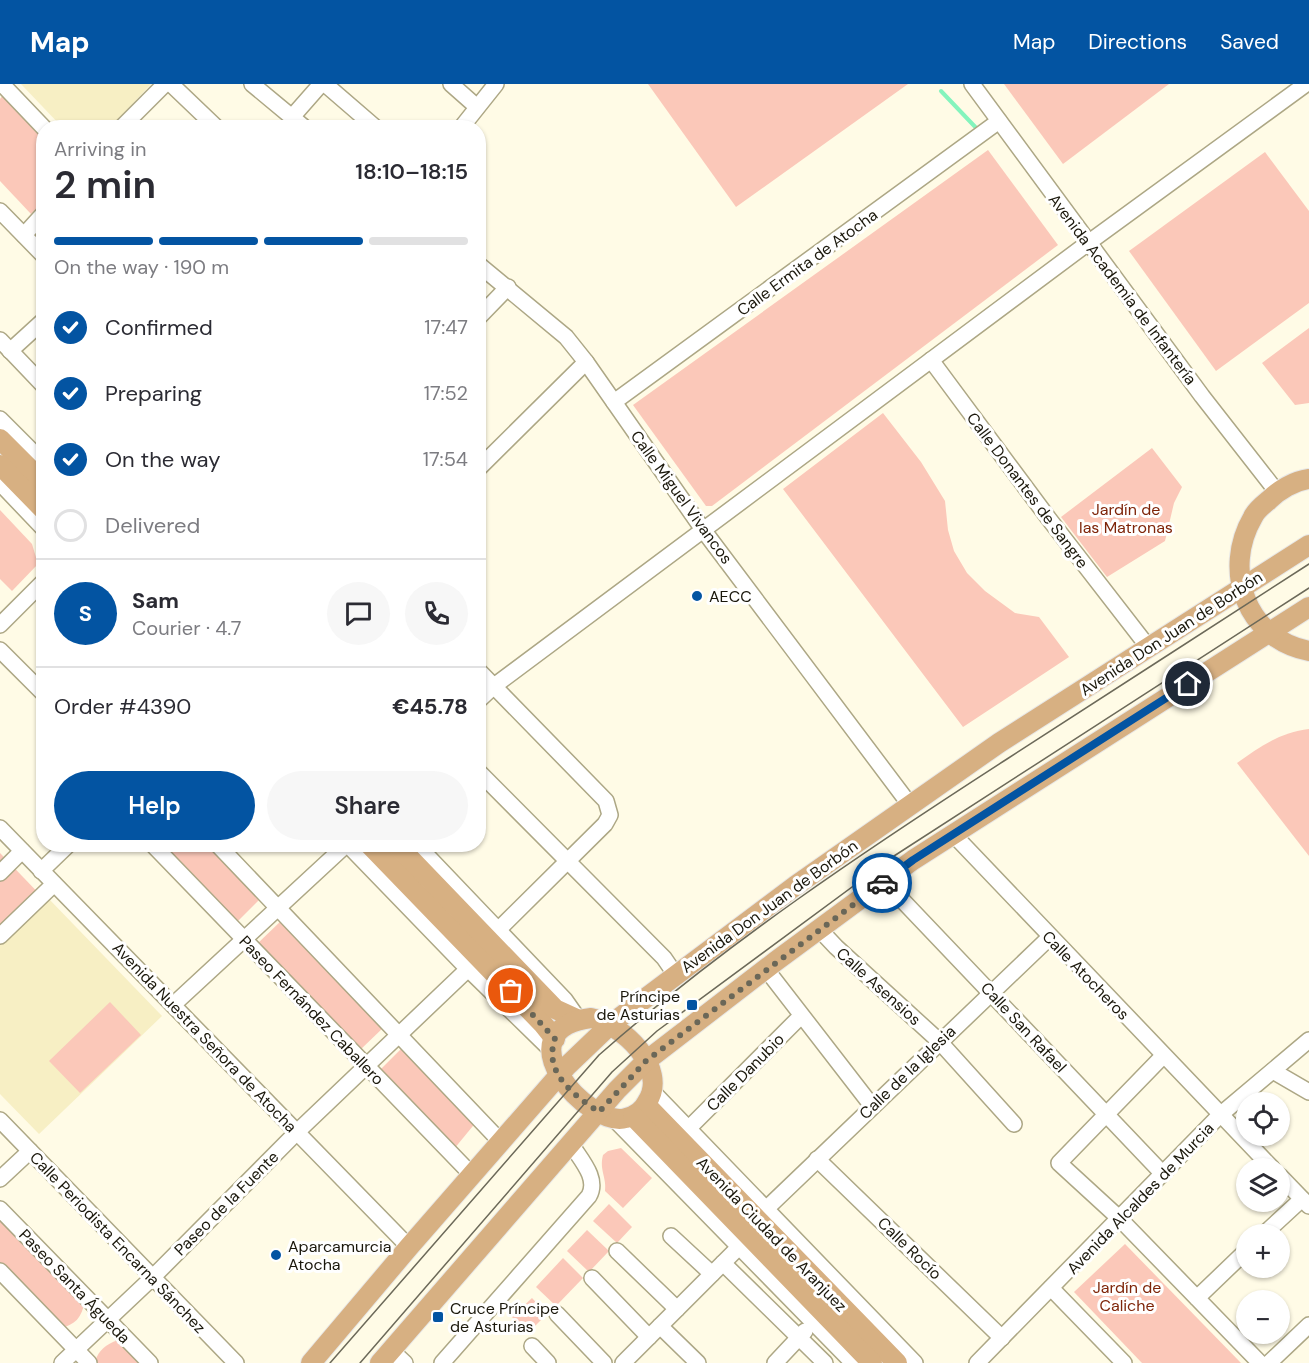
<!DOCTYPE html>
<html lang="en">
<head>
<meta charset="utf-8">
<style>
	:root { --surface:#fff; --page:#f7f7f7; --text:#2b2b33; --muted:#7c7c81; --line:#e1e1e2; --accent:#0354a2 }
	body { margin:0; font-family:"DM Sans",sans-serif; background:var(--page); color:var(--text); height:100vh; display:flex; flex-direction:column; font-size:22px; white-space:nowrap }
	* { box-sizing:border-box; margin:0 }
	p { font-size:20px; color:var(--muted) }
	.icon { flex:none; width:33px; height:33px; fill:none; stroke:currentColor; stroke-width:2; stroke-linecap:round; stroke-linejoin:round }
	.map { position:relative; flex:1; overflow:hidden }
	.side { position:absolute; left:36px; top:36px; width:450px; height:732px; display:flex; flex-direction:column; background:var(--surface); border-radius:24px; box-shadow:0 2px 4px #0004 }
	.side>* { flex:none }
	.tools { position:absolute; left:1236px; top:1008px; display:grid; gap:12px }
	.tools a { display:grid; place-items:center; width:54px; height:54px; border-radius:50%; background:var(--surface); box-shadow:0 2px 4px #0004; font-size:30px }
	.pin { position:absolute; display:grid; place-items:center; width:51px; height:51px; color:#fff; margin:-26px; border:3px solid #fff; border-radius:50%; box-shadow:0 2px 6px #0007 }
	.courier { position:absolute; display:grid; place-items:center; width:60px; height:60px; margin:-30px; border:4px solid #0354a2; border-radius:50%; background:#fff; color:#222; box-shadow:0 2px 8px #0007 }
	.summary em { font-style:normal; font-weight:600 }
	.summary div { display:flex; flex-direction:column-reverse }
	.summary { display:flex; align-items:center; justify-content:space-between; height:102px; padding:0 18px }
	h1 { font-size:39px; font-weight:600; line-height:45px }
	.bar { display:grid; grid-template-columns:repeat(4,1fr); gap:9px 6px; align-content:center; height:72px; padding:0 18px }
	.bar i { height:8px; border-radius:4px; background:var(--line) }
	.bar .current { background:var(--accent) }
	.bar p { grid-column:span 4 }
	.line { display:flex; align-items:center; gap:15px; padding:0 18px; border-top:2px solid var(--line) }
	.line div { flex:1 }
	.round { display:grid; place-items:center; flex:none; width:63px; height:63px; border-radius:32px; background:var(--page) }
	ol { padding:0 18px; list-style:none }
	li { display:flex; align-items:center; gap:18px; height:66px }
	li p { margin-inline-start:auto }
	li .icon { padding:6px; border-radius:50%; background:var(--accent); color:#fff; stroke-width:4 }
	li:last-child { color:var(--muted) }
	li i { width:33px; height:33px; border:3px solid var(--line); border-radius:50% }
	.action { display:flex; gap:12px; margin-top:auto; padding:12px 18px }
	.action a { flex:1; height:69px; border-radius:36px; background:var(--accent); color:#fff; font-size:24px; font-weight:600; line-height:69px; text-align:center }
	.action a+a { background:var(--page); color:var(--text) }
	header { display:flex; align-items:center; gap:36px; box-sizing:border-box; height:84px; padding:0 30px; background:var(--accent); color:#fff }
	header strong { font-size:28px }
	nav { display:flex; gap:33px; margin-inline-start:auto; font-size:21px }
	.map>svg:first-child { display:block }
	.built { fill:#f7efc4 }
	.green { fill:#fbc8b9 }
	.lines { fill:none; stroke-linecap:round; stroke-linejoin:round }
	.stream { stroke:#84f4bd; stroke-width:4 }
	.minor-casing { stroke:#ada785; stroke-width:18 }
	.major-casing { stroke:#e8e8e7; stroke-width:22 }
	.minor { stroke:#fff; stroke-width:15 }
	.major { stroke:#d7b082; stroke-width:20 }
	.tram { stroke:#6c6959; stroke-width:1.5 }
	.done { stroke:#6a6758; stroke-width:6; stroke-dasharray:0 10.8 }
	.route { stroke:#0354a2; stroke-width:8 }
	.poi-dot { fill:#0354a2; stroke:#fff; stroke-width:2 }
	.labels { text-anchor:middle; stroke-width:6; stroke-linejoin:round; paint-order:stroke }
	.street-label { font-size:16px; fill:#1a170b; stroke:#fff }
	.park-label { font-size:16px; fill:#7e2509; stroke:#fff }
	.poi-label { font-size:16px; fill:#1a170b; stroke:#fff; text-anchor:start }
</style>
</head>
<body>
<header>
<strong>Map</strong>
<nav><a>Map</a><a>Directions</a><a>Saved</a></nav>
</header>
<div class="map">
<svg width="1309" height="1279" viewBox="0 0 1309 1279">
	<rect width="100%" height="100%" fill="#fffbe6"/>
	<g class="built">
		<polygon points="21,0 151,0 110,44 62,43"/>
		<polygon points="48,814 162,932 39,1050 0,1010 0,861"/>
	</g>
	<g class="green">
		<polygon points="648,0 908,0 736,123"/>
		<polygon points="1004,0 1169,0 1063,80"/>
		<polygon points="3,11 43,54 43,119 31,130 0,97 0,15"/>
		<polygon points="988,66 1058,161 712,422 706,422 633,321"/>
		<polygon points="1265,68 1309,127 1309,219 1216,287 1129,167"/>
		<polygon points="1309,244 1309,319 1295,321 1262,279"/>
		<polygon points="883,329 921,378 945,417 948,446 954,467 967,489 985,507 1015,529 1039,533 1069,573 963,643 783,405"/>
		<polygon points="1152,364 1182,403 1174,419 1165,457 1107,493 1061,433"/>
		<polygon points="0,426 32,460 38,480 12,507 0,495"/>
		<path d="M1309 645V772L1237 679C1259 663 1281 648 1309 645Z"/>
		<polygon points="158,761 209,761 261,814 235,840"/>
		<polygon points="0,769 46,817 0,861"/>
		<polygon points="282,836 385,942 359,967 256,861"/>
		<polygon points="110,918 141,951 80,1009 49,977"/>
		<polygon points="404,962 477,1037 454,1065 378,988"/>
		<path d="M621 1064 652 1094 623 1124 605 1107C607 1094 599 1086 603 1071L608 1067Z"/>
		<polygon points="609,1120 632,1143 617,1159 593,1137"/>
		<path d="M0 1136 84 1221C80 1235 76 1239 62 1244L0 1179Z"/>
		<polygon points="587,1146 609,1167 589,1188 567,1167"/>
		<polygon points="1125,1160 1241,1279 1142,1279 1074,1208"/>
		<polygon points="563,1174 583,1194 556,1222 536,1203"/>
		<polygon points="532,1214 547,1230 528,1249 512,1233"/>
		<path d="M118 1256 140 1279H96L95 1277C100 1265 105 1261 118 1256Z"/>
	</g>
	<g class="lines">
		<polyline class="stream" points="941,7 980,48"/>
		<g class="minor-casing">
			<g id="minor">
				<polyline points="2,0 44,44"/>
				<polyline points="171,0 217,44"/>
				<polyline points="252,0 305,44"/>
				<polyline points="325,0 376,44"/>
				<polyline points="451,0 477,23"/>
				<polyline points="972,0 1202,312 1277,408"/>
				<polyline points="292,33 321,0"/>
				<polyline points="121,44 165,0"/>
				<polyline points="461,44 496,0"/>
				<polyline points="0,127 44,172"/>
				<polyline points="24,151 44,129"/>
				<polyline points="478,180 566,253 586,278 704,447 910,721"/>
				<polyline points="478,234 508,203"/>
				<polyline points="0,256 44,302"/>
				<polyline points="10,267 44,236"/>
				<polyline points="931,276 1049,435 1149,564"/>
				<polyline points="614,318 999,37"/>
				<polyline points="0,335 44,379"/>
				<polyline points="478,385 586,278"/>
				<polyline points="0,399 44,445"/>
				<polyline points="0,541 44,497"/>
				<polyline points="0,566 44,610"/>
				<polyline points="478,586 606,717 610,731 605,740 498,846"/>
				<polyline points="478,617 494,602 1088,159 1306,0"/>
				<polyline points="478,687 664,874 675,890"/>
				<polyline points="0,744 409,1163"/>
				<polyline points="953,750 1272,1084"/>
				<polyline points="152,760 472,1091"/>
				<polyline points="217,760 501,1058"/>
				<polyline points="347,760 468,885 551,966"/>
				<polyline points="416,760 565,916 579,936"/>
				<polyline points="41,787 69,760"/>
				<polyline points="0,789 22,767"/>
				<polyline points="884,797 1163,1090"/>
				<polyline points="819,845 836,863 939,957 1014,1040"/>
				<polyline points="0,852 54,800"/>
				<polyline points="766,885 872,1022"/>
				<polyline points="173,921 347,760"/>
				<polyline points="1163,972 1059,1079 1119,1134 1260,1279"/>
				<polyline points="1273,987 1309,1008"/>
				<polyline points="652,1007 915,1279"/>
				<polyline points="0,1036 236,1279"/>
				<polyline points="615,1036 853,1279"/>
				<polyline points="688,1045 801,932"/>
				<polyline points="817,1075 1002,1254"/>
				<polyline points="1280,1092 1309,1122"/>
				<polyline points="0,1095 30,1067"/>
				<polyline points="0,1125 150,1279"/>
				<polyline points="766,1125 1050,853"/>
				<polyline points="1264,1150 1302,1115"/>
				<polyline points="671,1152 712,1190"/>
				<polyline points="617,1167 677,1225"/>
				<polyline points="723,1179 825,1279"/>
				<polyline points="0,1187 89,1279"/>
				<polyline points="592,1194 649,1253"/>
				<polyline points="1051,1204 1124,1279"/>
				<polyline points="1197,1214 1246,1167"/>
				<polyline points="557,1230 604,1279"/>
				<polyline points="660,1242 698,1279"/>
				<polyline points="532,1262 548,1279"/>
				<polyline points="391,1266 405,1279"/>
				<polyline points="62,1279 152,1194 297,1048 468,885"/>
				<path d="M442 1279 589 1112C599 1094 580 1075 571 1060"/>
				<polyline points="623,1279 740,1162"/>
				<polyline points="775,1279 805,1247"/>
				<polyline points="977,1279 1220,1031 1309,956"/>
				<polyline points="1269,1279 1309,1241"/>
			</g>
		</g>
		<g class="major-casing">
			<g id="major">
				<polyline points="0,355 44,399"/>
				<polyline points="0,381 44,426"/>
				<path d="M1309 395C1294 397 1279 406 1269 416 1263 421 1256 426 1253 433 1222 486 1246 555 1309 567"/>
				<polyline points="369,760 543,940 555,955"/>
				<polyline points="396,760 555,925 579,936"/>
				<path d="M591 934C622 940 669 984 647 1018 643 1026 635 1032 626 1034 589 1045 500 946 591 934Z"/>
				<polyline points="646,1021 897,1279"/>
				<polyline points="633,1032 872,1279"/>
				<polyline points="311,1279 409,1163 567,982 611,940 795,802 999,659 1309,461"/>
				<polyline points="380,1279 617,1006 646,977 776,877 913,776 1309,523"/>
			</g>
		</g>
		<use href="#minor" class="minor"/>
		<use href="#major" class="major"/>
		<g class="tram">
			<path d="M330 1279 599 971C725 860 866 766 1007 675 1108 610 1208 545 1309 480"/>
			<polyline points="360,1279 612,988 657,947 894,772 1309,504"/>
		</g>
	</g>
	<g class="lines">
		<path class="done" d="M511 907 555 955C543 988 573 1011 599 1028L646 977 882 799"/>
		<polyline class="route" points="882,799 913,776 1188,600"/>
	</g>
	<g class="poi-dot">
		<circle cx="697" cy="512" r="6"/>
		<rect x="686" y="915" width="12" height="12" rx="3"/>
		<circle cx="276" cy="1171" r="6"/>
		<rect x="432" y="1227" width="12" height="12" rx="3"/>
	</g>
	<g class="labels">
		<g class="street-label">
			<text transform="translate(807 178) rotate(-36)" y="6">Calle Ermita de Atocha</text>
			<text transform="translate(1123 205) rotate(53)" y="6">Avenida Academia de Infantería</text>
			<text transform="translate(1028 406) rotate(53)" y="6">Calle Donantes de Sangre</text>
			<text transform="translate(682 413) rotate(54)" y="6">Calle Miguel Vivancos</text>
			<text transform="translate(1171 549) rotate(-33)" y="6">Avenida Don Juan de Borbón</text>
			<text transform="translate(769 822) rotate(-36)" y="6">Avenida Don Juan de Borbón</text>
			<text transform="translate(1086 891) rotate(46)" y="6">Calle Atocheros</text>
			<text transform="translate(879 902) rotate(42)" y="6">Calle Asensios</text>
			<text transform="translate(312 926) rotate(46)" y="6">Paseo Fernández Caballero</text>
			<text transform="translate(1024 943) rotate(47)" y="6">Calle San Rafael</text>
			<text transform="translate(205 953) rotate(46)" y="6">Avenida Nuestra Señora de Atocha</text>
			<text transform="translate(745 988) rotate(-45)" y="6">Calle Danubio</text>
			<text transform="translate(907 988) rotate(-44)" y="6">Calle de la Iglesia</text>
			<text transform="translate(1140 1114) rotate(-46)" y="6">Avenida Alcaldes de Murcia</text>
			<text transform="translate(226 1119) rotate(-45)" y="6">Paseo de la Fuente</text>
			<text transform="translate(772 1150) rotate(46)" y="6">Avenida Ciudad de Aranjuez</text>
			<text transform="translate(118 1158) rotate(46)" y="6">Calle Periodista Encarna Sánchez</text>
			<text transform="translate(910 1164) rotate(44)" y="6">Calle Rocío</text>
			<text transform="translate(75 1202) rotate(46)" y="6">Paseo Santa Águeda</text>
		</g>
		<g class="park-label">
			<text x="1126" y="431">Jardín de<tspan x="1126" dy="18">las Matronas</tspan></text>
			<text x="1127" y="1209">Jardín de<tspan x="1127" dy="18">Caliche</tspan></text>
		</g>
		<g class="poi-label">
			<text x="709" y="518">AECC</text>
			<text x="680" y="918" text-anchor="end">Príncipe<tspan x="680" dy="18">de Asturias</tspan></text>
			<text x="288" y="1168">Aparcamurcia<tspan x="288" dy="18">Atocha</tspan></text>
			<text x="450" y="1230">Cruce Príncipe<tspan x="450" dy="18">de Asturias</tspan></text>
		</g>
	</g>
</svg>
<div class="tools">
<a><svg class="icon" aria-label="locate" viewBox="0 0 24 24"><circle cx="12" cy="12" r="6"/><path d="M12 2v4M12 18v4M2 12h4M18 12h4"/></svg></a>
<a><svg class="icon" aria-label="layers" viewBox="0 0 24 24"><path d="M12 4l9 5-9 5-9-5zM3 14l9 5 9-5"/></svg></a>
<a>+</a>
<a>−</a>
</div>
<div class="pin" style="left:511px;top:907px;background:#ea580c"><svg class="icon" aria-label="bag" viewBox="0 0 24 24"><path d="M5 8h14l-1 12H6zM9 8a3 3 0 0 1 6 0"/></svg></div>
<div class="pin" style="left:1188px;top:600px;background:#1f2937"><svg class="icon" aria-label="home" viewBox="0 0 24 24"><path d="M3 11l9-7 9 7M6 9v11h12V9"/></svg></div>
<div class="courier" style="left:882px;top:799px"><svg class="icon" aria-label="car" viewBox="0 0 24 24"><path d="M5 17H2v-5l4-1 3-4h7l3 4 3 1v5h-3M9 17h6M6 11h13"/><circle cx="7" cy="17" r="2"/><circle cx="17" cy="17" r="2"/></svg></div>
<section class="side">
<div class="summary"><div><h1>2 min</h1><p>Arriving in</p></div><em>18:10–18:15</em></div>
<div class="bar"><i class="current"></i><i class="current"></i><i class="current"></i><i></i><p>On the way · 190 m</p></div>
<ol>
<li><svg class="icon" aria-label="check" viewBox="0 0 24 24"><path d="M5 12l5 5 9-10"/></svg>Confirmed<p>17:47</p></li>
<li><svg class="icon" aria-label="check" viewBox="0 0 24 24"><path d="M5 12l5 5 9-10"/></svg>Preparing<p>17:52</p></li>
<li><svg class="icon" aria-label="check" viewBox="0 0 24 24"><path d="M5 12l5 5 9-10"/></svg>On the way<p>17:54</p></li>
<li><i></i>Delivered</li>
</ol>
<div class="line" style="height:108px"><b class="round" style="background:var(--accent);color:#fff">S</b><div><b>Sam</b><p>Courier · 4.7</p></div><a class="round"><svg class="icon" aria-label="chat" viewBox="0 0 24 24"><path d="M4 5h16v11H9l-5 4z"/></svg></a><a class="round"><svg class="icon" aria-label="phone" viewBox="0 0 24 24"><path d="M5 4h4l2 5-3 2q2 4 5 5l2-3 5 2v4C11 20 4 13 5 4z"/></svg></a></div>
<div class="line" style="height:78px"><div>Order #4390</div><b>€45.78</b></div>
<div class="action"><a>Help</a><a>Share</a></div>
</section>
</div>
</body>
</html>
